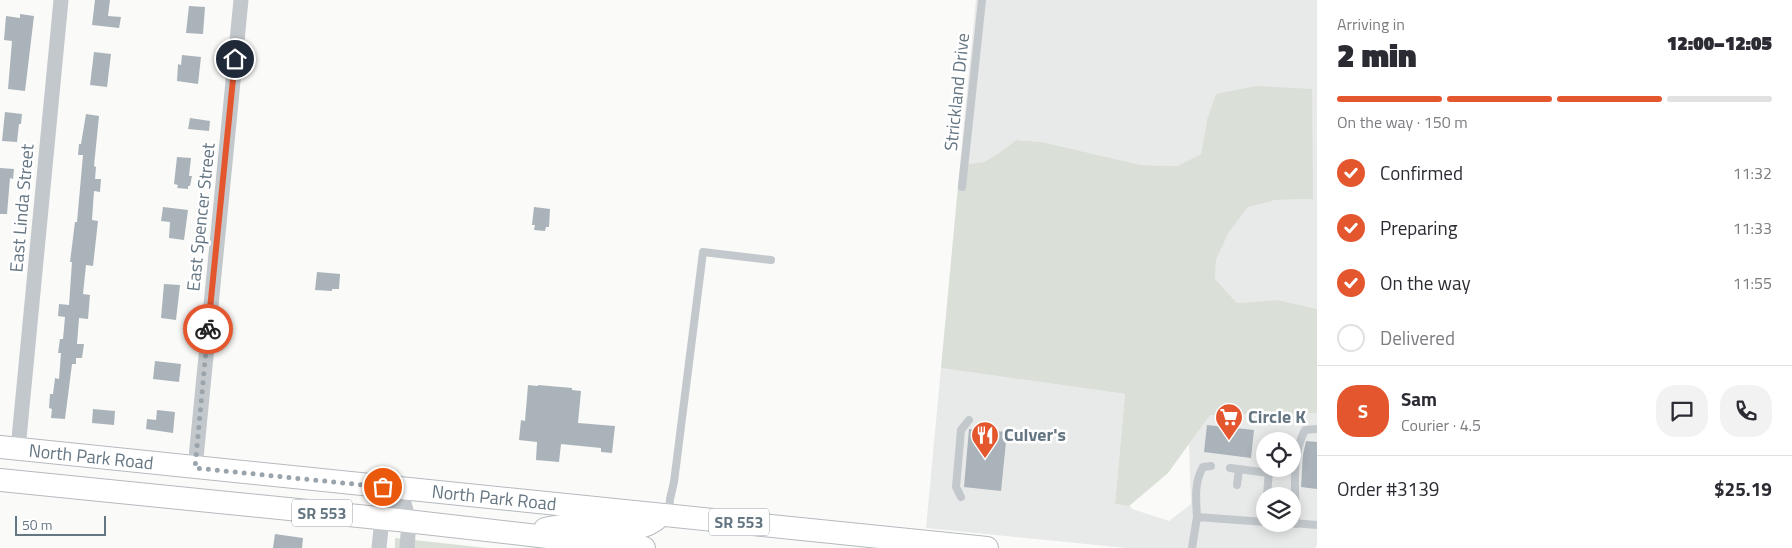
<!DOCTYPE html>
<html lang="en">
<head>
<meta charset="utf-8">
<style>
	:root { --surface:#fff; --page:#f2f2f3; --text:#2b2b33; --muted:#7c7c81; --line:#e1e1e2; --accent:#e4572e }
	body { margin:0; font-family:"Titillium Web",sans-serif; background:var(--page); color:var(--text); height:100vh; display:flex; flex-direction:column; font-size:19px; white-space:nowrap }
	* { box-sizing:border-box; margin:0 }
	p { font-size:16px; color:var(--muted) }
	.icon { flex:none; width:28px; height:28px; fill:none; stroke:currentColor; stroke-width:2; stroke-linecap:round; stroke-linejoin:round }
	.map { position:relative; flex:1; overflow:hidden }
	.side { display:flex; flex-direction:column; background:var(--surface); width:475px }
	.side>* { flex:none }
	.fabs { position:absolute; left:1256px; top:432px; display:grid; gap:10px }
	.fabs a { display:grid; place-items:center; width:45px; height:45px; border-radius:50%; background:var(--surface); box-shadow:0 2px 12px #0003; font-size:25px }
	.scale { position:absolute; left:15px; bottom:12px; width:91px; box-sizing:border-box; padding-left:5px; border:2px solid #657683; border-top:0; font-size:14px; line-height:18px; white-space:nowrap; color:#657683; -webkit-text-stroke:4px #fff; paint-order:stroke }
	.pin { position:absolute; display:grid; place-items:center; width:42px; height:42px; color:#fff; margin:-21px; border:2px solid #fff; border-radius:50%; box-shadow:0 1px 5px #0007 }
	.courier { position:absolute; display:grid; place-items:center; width:50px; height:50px; margin:-25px; border:4px solid #e4572e; border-radius:50%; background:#fff; color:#222; box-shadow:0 1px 6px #0007 }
	.head em { font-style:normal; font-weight:800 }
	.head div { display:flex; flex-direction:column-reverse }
	.head { display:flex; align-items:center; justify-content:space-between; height:85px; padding:0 20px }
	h1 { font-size:32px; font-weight:800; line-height:38px }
	.bar { display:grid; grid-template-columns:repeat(4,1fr); gap:8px 5px; align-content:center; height:60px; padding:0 20px }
	.bar i { height:6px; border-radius:4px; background:var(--line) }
	.bar .active { background:var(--accent) }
	.bar p { grid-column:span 4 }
	.line { display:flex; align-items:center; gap:12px; padding:0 20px; border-top:1px solid var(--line) }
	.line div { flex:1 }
	.round { display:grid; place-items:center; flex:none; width:52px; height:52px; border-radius:20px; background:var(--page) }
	ol { padding:0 20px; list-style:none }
	li { display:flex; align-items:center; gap:15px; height:55px }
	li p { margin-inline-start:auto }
	li .icon { padding:5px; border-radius:50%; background:var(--accent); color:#fff; stroke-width:4 }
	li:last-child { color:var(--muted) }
	li i { width:28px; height:28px; border:2px solid var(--line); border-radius:50% }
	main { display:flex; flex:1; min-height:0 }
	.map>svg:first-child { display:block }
	.built { fill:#e8e9e9; fill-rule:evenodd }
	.green { fill:#dadfd7 }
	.building { fill:#aab3b9 }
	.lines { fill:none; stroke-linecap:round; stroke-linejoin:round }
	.primary-casing { stroke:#b5babe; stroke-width:24 }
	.lane { stroke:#c3c8cc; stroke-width:8 }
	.street { stroke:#c3c8cc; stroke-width:15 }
	.primary { stroke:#fff; stroke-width:22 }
	.done { stroke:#99a4ac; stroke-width:5; stroke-dasharray:0 9 }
	.route { stroke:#e4572e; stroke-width:6 }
	.labels { text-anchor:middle; stroke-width:5; stroke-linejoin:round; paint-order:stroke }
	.shield { fill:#fff; stroke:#939fa8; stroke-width:1 }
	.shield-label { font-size:16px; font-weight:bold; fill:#657683 }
	.street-label { font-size:18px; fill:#657683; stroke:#fff }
	.poi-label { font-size:18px; font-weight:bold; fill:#657683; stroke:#fff; text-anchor:start }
</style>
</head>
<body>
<main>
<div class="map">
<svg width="1317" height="548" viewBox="0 0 1317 548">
	<rect width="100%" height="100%" fill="#fafaf8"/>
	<g class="built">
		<polygon points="976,0 1317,0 1317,309 1278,300 1237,303 1215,279 1216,260 1229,232 1248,207 1276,200 1313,199 1207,120 1201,154 1177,166 1141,165 1042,142 1016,140 1002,151 984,162 960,165"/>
		<path d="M941 368 1125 394 1115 504 1130 506 1132 509 1169 521 1191 504 1189 444 1209 415 1317 413V545L1315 548H1126L926 528ZM1265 441H1292V469H1265ZM1265 496H1292V524H1265Z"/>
	</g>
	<g class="green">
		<polygon points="1256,86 1312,89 1313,199 1276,200 1248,207 1229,232 1216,260 1215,279 1237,303 1278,300 1317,309 1317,413 1210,415 1168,473 1129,506 1115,504 1125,394 941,368 960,165 984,162 1002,151 1016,140 1042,142 1141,165 1177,166 1201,154 1207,120 1216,94"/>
		<polygon points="395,538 487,548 395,548"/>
	</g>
	<g class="building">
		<polygon points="95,0 110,0 108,16 121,17 119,28 92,25"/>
		<polygon points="189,6 205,7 203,34 186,33"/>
		<polygon points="20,14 34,16 25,91 8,89 12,41 4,40 6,16 20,18"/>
		<polygon points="94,52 111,54 107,87 90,85"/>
		<polygon points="182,55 201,57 198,84 177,81 178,64 181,65"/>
		<polygon points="5,112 22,114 21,124 19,124 17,142 2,141"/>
		<polygon points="86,114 99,116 94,166 96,167 95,179 101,179 100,192 94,191 92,220 98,221 93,266 86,265 83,294 90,295 88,319 79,318 77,344 84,344 82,358 76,358 76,364 72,364 65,419 51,418 52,409 49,408 50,394 53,394 55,378 59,379 61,353 58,353 60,339 63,339 65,317 58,316 59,304 69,305 72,262 70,262 75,222 77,222 83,155 78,155 79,144 81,144"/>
		<polygon points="190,118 210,121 209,131 188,129"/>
		<polygon points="177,157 191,158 189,176 192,176 190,186 188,186 188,189 177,188 178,185 174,184"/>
		<polygon points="0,168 14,169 13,179 10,178 7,214 0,214"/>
		<polygon points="163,207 188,210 184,240 169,238 170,222 161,221"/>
		<polygon points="534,207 550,209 549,227 546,227 545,231 534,230 535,225 532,225"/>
		<polygon points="317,272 340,274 339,289 332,289 332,291 315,290"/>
		<polygon points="164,284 180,285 176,320 161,318"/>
		<polygon points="155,361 181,364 179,382 153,379"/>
		<polygon points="528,385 538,386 538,385 572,388 572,390 581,391 578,423 615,426 612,453 601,452 601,448 561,444 559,462 536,460 537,442 519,440 521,420 525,421"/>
		<polygon points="93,409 115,411 114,425 92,423"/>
		<polygon points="157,410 175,412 173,433 146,429 147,419 156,420"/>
		<polygon points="1207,425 1254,430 1251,458 1204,452"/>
		<polygon points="969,429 1007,432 1001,491 964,487"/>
		<polygon points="1306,441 1317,442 1317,489 1301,487 1303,455"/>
		<polygon points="275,534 303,538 302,548 273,548"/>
	</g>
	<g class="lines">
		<g class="primary-casing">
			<g id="primary">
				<polyline points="0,447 987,548"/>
				<polyline points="0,480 398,520 644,548"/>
				<path d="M545 529C556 527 568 524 580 524 610 524 636 539 661 515"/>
			</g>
		</g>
		<g class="lane">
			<polyline points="962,187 982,0"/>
			<polyline points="1230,468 1269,473"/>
			<polyline points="1237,485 1239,470"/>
			<polyline points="1267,496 1269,469"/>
			<polyline points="961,497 956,487 961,430 969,420"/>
			<polyline points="669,514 670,499 674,482 703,252 771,260"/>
			<path d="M1197 517C1196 500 1194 482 1203 467L1211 466"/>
			<polyline points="1292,523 1317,525"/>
			<path d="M1296 524C1296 493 1290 458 1305 430L1317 429"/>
			<polyline points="1192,548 1197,517 1265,522"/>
		</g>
		<g class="street">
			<polyline points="18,449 61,0"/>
			<polyline points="195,468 241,0"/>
			<polyline points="400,489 409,521 407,548"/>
			<polyline points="379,548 382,519 400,489"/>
		</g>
		<use href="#primary" class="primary"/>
	</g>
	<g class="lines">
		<polyline class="done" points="208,329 195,468 383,487"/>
		<polyline class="route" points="208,329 235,59"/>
	</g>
	<defs>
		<g id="supermarket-pin" transform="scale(1.4375)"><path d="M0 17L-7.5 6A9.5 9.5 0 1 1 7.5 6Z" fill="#e4572e" stroke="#fff"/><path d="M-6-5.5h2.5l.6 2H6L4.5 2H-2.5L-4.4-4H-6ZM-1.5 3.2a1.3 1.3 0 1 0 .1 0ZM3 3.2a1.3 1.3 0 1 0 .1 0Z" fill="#fff"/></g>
		<g id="restaurant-pin" transform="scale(1.4375)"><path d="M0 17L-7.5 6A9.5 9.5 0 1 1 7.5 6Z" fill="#e4572e" stroke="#fff"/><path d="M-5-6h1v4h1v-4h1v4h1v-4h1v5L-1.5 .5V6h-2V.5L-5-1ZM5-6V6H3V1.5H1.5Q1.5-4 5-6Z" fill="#fff"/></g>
	</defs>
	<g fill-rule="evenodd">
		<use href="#supermarket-pin" x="1229" y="417"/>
		<use href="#restaurant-pin" x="985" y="435"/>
	</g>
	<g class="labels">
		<g class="shield">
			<rect x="292" y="499.5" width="60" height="27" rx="4"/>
			<rect x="709" y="508.5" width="60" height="27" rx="4"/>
		</g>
		<g class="shield-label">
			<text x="322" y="519">SR 553</text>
			<text x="739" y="528">SR 553</text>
		</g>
		<g class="street-label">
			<text transform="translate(957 92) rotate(-84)" y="6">Strickland Drive</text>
			<text transform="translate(22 208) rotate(-85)" y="6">East Linda Street</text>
			<text transform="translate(201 217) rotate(-84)" y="6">East Spencer Street</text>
			<text transform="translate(91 457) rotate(6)" y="6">North Park Road</text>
			<text transform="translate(494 498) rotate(6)" y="6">North Park Road</text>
		</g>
		<g class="poi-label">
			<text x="1248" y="423">Circle K</text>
			<text x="1004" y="441">Culver's</text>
		</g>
	</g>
</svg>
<div class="fabs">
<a><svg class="icon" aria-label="locate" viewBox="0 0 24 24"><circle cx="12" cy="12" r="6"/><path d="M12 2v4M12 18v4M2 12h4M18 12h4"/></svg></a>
<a><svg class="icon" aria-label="layers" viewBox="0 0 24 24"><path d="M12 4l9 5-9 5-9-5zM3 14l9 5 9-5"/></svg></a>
</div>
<div class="scale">50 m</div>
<div class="pin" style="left:383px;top:487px;background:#ea580c"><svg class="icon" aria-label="bag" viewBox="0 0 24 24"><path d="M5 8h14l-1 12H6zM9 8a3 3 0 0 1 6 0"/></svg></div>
<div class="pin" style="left:235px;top:59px;background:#1f2937"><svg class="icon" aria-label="home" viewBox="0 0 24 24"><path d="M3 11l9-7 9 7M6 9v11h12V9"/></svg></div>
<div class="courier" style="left:208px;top:329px"><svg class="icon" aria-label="bike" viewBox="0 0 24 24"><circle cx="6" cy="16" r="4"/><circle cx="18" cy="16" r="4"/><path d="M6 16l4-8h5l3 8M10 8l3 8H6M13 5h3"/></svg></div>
</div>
<section class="side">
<div class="head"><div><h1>2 min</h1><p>Arriving in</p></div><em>12:00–12:05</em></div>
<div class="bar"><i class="active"></i><i class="active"></i><i class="active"></i><i></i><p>On the way · 150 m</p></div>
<ol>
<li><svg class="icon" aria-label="check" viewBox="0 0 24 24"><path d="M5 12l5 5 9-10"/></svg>Confirmed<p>11:32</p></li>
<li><svg class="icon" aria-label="check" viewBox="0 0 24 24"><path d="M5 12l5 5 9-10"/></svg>Preparing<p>11:33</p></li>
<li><svg class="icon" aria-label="check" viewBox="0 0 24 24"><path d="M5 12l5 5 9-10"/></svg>On the way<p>11:55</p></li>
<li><i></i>Delivered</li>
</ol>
<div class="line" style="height:90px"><b class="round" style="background:var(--accent);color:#fff">S</b><div><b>Sam</b><p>Courier · 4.5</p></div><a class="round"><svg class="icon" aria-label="chat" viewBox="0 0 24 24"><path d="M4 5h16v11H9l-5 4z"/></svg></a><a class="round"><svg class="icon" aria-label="phone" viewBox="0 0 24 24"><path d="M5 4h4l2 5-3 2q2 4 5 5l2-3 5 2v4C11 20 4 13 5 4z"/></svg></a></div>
<div class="line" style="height:65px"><div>Order #3139</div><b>$25.19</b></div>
</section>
</main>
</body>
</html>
